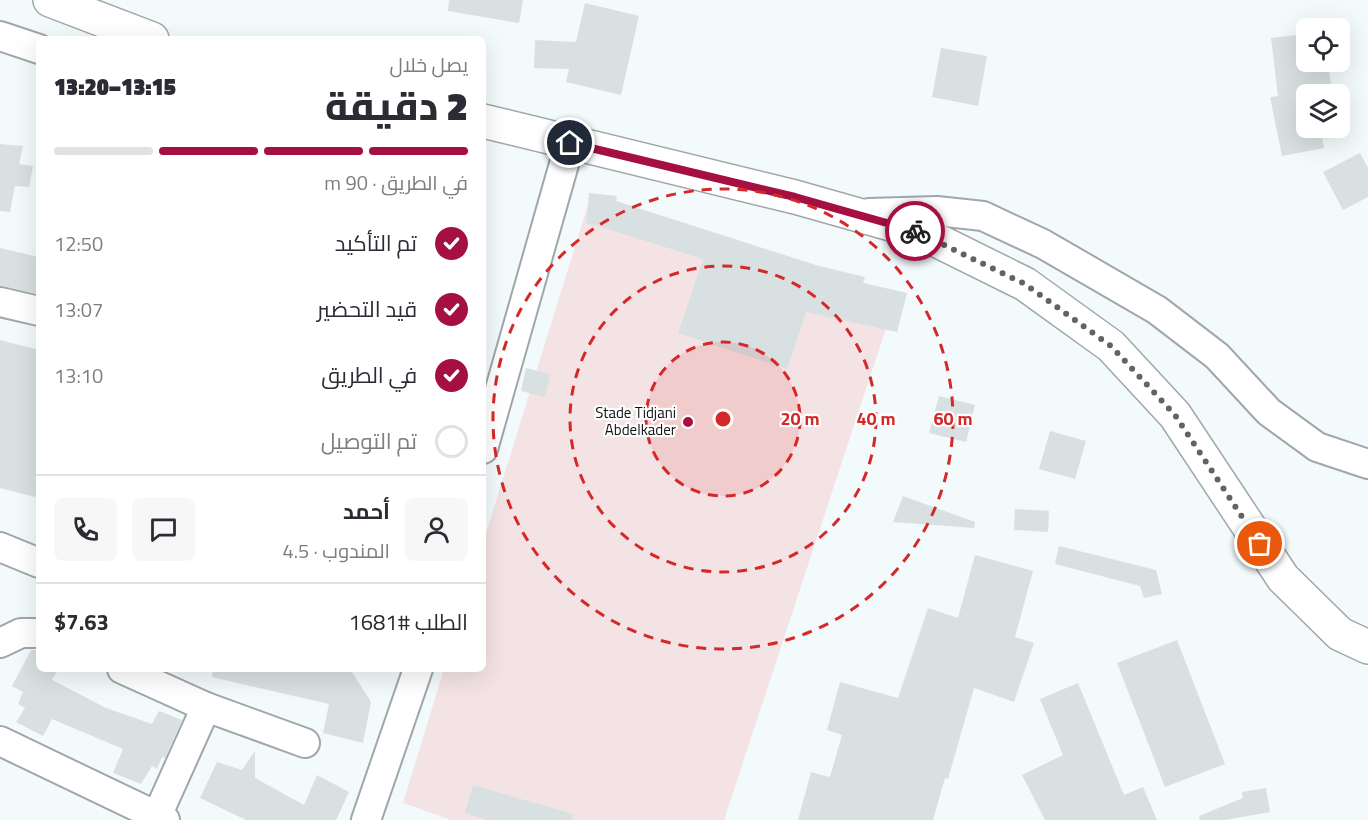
<!DOCTYPE html>
<html lang="ar">
<head>
<meta charset="utf-8">
<style>
	:root { --surface:#fff; --page:#f7f7f7; --text:#2b2b33; --muted:#7c7c81; --line:#e1e1e2; --accent:#a60f41 }
	body { margin:0; font-family:"Titillium Web",Cairo,sans-serif; background:var(--page); color:var(--text); direction:rtl; height:100vh; display:flex; flex-direction:column; font-size:22px; white-space:nowrap }
	* { box-sizing:border-box; margin:0 }
	p { font-size:20px; color:var(--muted) }
	.icon { flex:none; width:33px; height:33px; fill:none; stroke:currentColor; stroke-width:2; stroke-linecap:round; stroke-linejoin:round }
	.map { position:relative; flex:1; overflow:hidden; direction:ltr }
	.side { position:absolute; left:36px; top:36px; width:450px; height:636px; display:flex; flex-direction:column; background:var(--surface); border-radius:9px; box-shadow:0 6px 24px #0002; direction:rtl }
	.side>* { flex:none }
	.fabs { position:absolute; left:1296px; top:18px; display:grid; gap:12px }
	.fabs a { display:grid; place-items:center; width:54px; height:54px; border-radius:9px; background:var(--surface); box-shadow:0 6px 24px #0002; font-size:30px }
	.pin { position:absolute; display:grid; place-items:center; width:51px; height:51px; color:#fff; margin:-26px; border:3px solid #fff; border-radius:50%; box-shadow:0 2px 6px #0007 }
	.courier { position:absolute; display:grid; place-items:center; width:60px; height:60px; margin:-30px; border:4px solid #a60f41; border-radius:50%; background:#fff; color:#222; box-shadow:0 2px 8px #0007 }
	.head em { font-style:normal; font-weight:800 }
	.head div { display:flex; flex-direction:column-reverse }
	.head { display:flex; align-items:center; justify-content:space-between; height:102px; padding:0 18px }
	h1 { font-size:39px; font-weight:800; line-height:45px }
	.bar { display:grid; grid-template-columns:repeat(4,1fr); gap:9px 6px; align-content:center; height:72px; padding:0 18px }
	.bar i { height:8px; border-radius:4px; background:var(--line) }
	.bar .current { background:var(--accent) }
	.bar p { grid-column:span 4 }
	.line { display:flex; align-items:center; gap:15px; padding:0 18px; border-top:2px solid var(--line) }
	.line div { flex:1 }
	.round { display:grid; place-items:center; flex:none; width:63px; height:63px; border-radius:9px; background:var(--page) }
	ol { padding:0 18px; list-style:none }
	li { display:flex; align-items:center; gap:18px; height:66px }
	li p { margin-inline-start:auto }
	li .icon { padding:6px; border-radius:50%; background:var(--accent); color:#fff; stroke-width:4 }
	li:last-child { color:var(--muted) }
	li i { width:33px; height:33px; border:3px solid var(--line); border-radius:50% }
	.map>svg:first-child { display:block }
	.green { fill:#f4e3e4 }
	.building { fill:#d8e0e2 }
	.lines { fill:none; stroke-linecap:round; stroke-linejoin:round }
	.minor-casing { stroke:#a0a7aa; stroke-width:32 }
	.major-casing { stroke:#a0a7aa; stroke-width:36 }
	.minor { stroke:#fff; stroke-width:28 }
	.major { stroke:#fff; stroke-width:33 }
	.done { stroke:#5f6465; stroke-width:6; stroke-dasharray:0 10.8 }
	.route { stroke:#a60f41; stroke-width:8 }
	.ring { fill:none; stroke:#d62828; stroke-width:3; stroke-dasharray:10 8 }
	.poi-dot { fill:#a60f41; stroke:#fff; stroke-width:2 }
	.labels { text-anchor:middle; stroke-width:4.5; stroke-linejoin:round; paint-order:stroke }
	.poi-label { font-size:15px; fill:#101314; stroke:#fff; text-anchor:end }
	.centre { fill:#d62828; stroke:#fff; stroke-width:3 }
	.ring-label { font-size:18px; text-anchor:middle; font-weight:bold; fill:#d62828; stroke:#fff; stroke-width:4.5; stroke-linejoin:round; paint-order:stroke }
</style>
</head>
<body>
<div class="map">
<svg width="1368" height="820" viewBox="0 0 1368 820">
	<rect width="100%" height="100%" fill="#f2fafc"/>
	<polygon class="green" points="587,208 895,301 724,820 451,820 403,803 444,669 483,669 483,543"/>
	<g class="building">
		<polygon points="449,0 523,0 519,23 448,11"/>
		<polygon points="585,3 639,16 621,95 566,82 569,69 534,68 535,40 576,42"/>
		<polygon points="1306,34 1306,62 1328,62 1331,84 1312,86 1314,94 1306,94 1306,128 1320,128 1324,148 1282,156 1270,97 1278,96 1271,38"/>
		<polygon points="941,48 987,56 978,106 932,97"/>
		<polygon points="0,144 23,146 19,164 33,166 29,187 15,186 10,212 0,211"/>
		<polygon points="1360,153 1368,168 1368,197 1343,210 1323,172"/>
		<polygon points="589,193 617,196 616,201 819,266 865,277 863,283 907,293 897,332 806,312 787,369 678,333 703,259 598,226 586,224"/>
		<polygon points="0,248 39,257 39,294 0,286"/>
		<polygon points="0,340 39,350 39,480 35,497 0,488"/>
		<polygon points="526,368 550,374 545,397 521,391"/>
		<polygon points="939,396 975,405 966,442 929,433"/>
		<polygon points="1050,431 1086,441 1075,479 1039,469"/>
		<polygon points="903,496 975,522 974,528 893,522"/>
		<polygon points="1015,509 1049,511 1048,532 1014,530"/>
		<polygon points="1059,546 1156,570 1162,594 1144,598 1140,586 1055,564"/>
		<polygon points="975,555 1033,571 1015,637 1034,643 1014,702 974,688 948,779 945,778 933,820 798,820 811,772 830,777 842,735 827,730 840,682 898,698 928,608 958,618"/>
		<polygon points="1177,640 1225,764 1165,787 1117,663"/>
		<polygon points="31,650 39,650 39,669 58,669 52,680 106,708 152,724 159,711 182,720 165,758 162,757 157,769 152,766 141,784 113,773 123,749 52,719 43,736 16,722 25,708 18,704 23,692 12,686"/>
		<polygon points="213,669 350,669 371,702 363,743 323,733 329,704 212,677"/>
		<polygon points="1078,683 1124,795 1143,787 1157,820 1045,820 1022,775 1063,755 1040,699"/>
		<polygon points="255,751 255,778 304,805 317,775 349,792 336,820 246,820 200,798 217,762 242,770"/>
		<polygon points="473,785 573,814 572,820 488,820 465,813"/>
		<polygon points="1266,788 1270,812 1225,820 1200,820 1199,816 1243,798 1242,792"/>
	</g>
	<g class="lines">
		<g class="minor-casing">
			<g id="minor">
				<polyline points="0,36 39,49"/>
				<polyline points="869,213 937,211 983,216 1043,244 1157,310 1217,356 1269,412 1317,447 1368,464"/>
				<polyline points="0,302 39,311"/>
				<polyline points="483,449 570,143"/>
				<polyline points="0,547 39,563"/>
				<polyline points="0,643 21,633 39,633"/>
				<polyline points="122,669 206,707 305,743"/>
				<polyline points="0,741 165,820"/>
				<polyline points="157,816 206,707"/>
				<polyline points="366,820 418,669"/>
			</g>
		</g>
		<g class="major-casing">
			<g id="major">
				<polyline points="50,0 152,39"/>
				<polyline points="483,121 795,197 922,233 1025,284 1111,346 1175,415 1283,578 1340,634 1368,647"/>
			</g>
		</g>
		<use href="#minor" class="minor"/>
		<use href="#major" class="major"/>
	</g>
	<g class="lines">
		<polyline class="done" points="915,231 1025,284 1111,346 1175,415 1260,544"/>
		<polyline class="route" points="570,143 795,197 915,231"/>
	</g>
	<circle cx="723" cy="419" r="77" fill="#d62828" fill-opacity=".12"/>
	<g class="ring">
		<circle cx="723" cy="419" r="77"/>
		<circle cx="723" cy="419" r="153"/>
		<circle cx="723" cy="419" r="230"/>
	</g>
	<circle class="poi-dot" cx="688" cy="422" r="6"/>
	<g class="labels">
		<g class="poi-label">
			<text x="676" y="418">Stade Tidjani<tspan x="676" dy="17">Abdelkader</tspan></text>
		</g>
	</g>
	<circle cx="723" cy="419" r="9" class="centre"/>
	<g class="ring-label">
		<text x="800" y="425">20 m</text>
		<text x="876" y="425">40 m</text>
		<text x="953" y="425">60 m</text>
	</g>
</svg>
<div class="fabs">
<a><svg class="icon" aria-label="locate" viewBox="0 0 24 24"><circle cx="12" cy="12" r="6"/><path d="M12 2v4M12 18v4M2 12h4M18 12h4"/></svg></a>
<a><svg class="icon" aria-label="layers" viewBox="0 0 24 24"><path d="M12 4l9 5-9 5-9-5zM3 14l9 5 9-5"/></svg></a>
</div>
<div class="pin" style="left:1260px;top:544px;background:#ea580c"><svg class="icon" aria-label="bag" viewBox="0 0 24 24"><path d="M5 8h14l-1 12H6zM9 8a3 3 0 0 1 6 0"/></svg></div>
<div class="pin" style="left:570px;top:143px;background:#1f2937"><svg class="icon" aria-label="home" viewBox="0 0 24 24"><path d="M3 11l9-7 9 7M6 9v11h12V9"/></svg></div>
<div class="courier" style="left:915px;top:231px"><svg class="icon" aria-label="bike" viewBox="0 0 24 24"><circle cx="6" cy="16" r="4"/><circle cx="18" cy="16" r="4"/><path d="M6 16l4-8h5l3 8M10 8l3 8H6M13 5h3"/></svg></div>
<section class="side">
<div class="head"><div><h1>2 دقيقة</h1><p>يصل خلال</p></div><em>13:15–13:20</em></div>
<div class="bar"><i class="current"></i><i class="current"></i><i class="current"></i><i></i><p>في الطريق · 90 m</p></div>
<ol>
<li><svg class="icon" aria-label="check" viewBox="0 0 24 24"><path d="M5 12l5 5 9-10"/></svg>تم التأكيد<p>12:50</p></li>
<li><svg class="icon" aria-label="check" viewBox="0 0 24 24"><path d="M5 12l5 5 9-10"/></svg>قيد التحضير<p>13:07</p></li>
<li><svg class="icon" aria-label="check" viewBox="0 0 24 24"><path d="M5 12l5 5 9-10"/></svg>في الطريق<p>13:10</p></li>
<li><i></i>تم التوصيل</li>
</ol>
<div class="line" style="height:108px"><a class="round"><svg class="icon" aria-label="person" viewBox="0 0 24 24"><circle cx="12" cy="8" r="4"/><path d="M4 21q1-7 8-7t8 7"/></svg></a><div><b>أحمد</b><p>المندوب · 4.5</p></div><a class="round"><svg class="icon" aria-label="chat" viewBox="0 0 24 24"><path d="M4 5h16v11H9l-5 4z"/></svg></a><a class="round"><svg class="icon" aria-label="phone" viewBox="0 0 24 24"><path d="M5 4h4l2 5-3 2q2 4 5 5l2-3 5 2v4C11 20 4 13 5 4z"/></svg></a></div>
<div class="line" style="height:78px"><div>الطلب #1681</div><b>$7.63</b></div>
</section>
</div>
</body>
</html>
